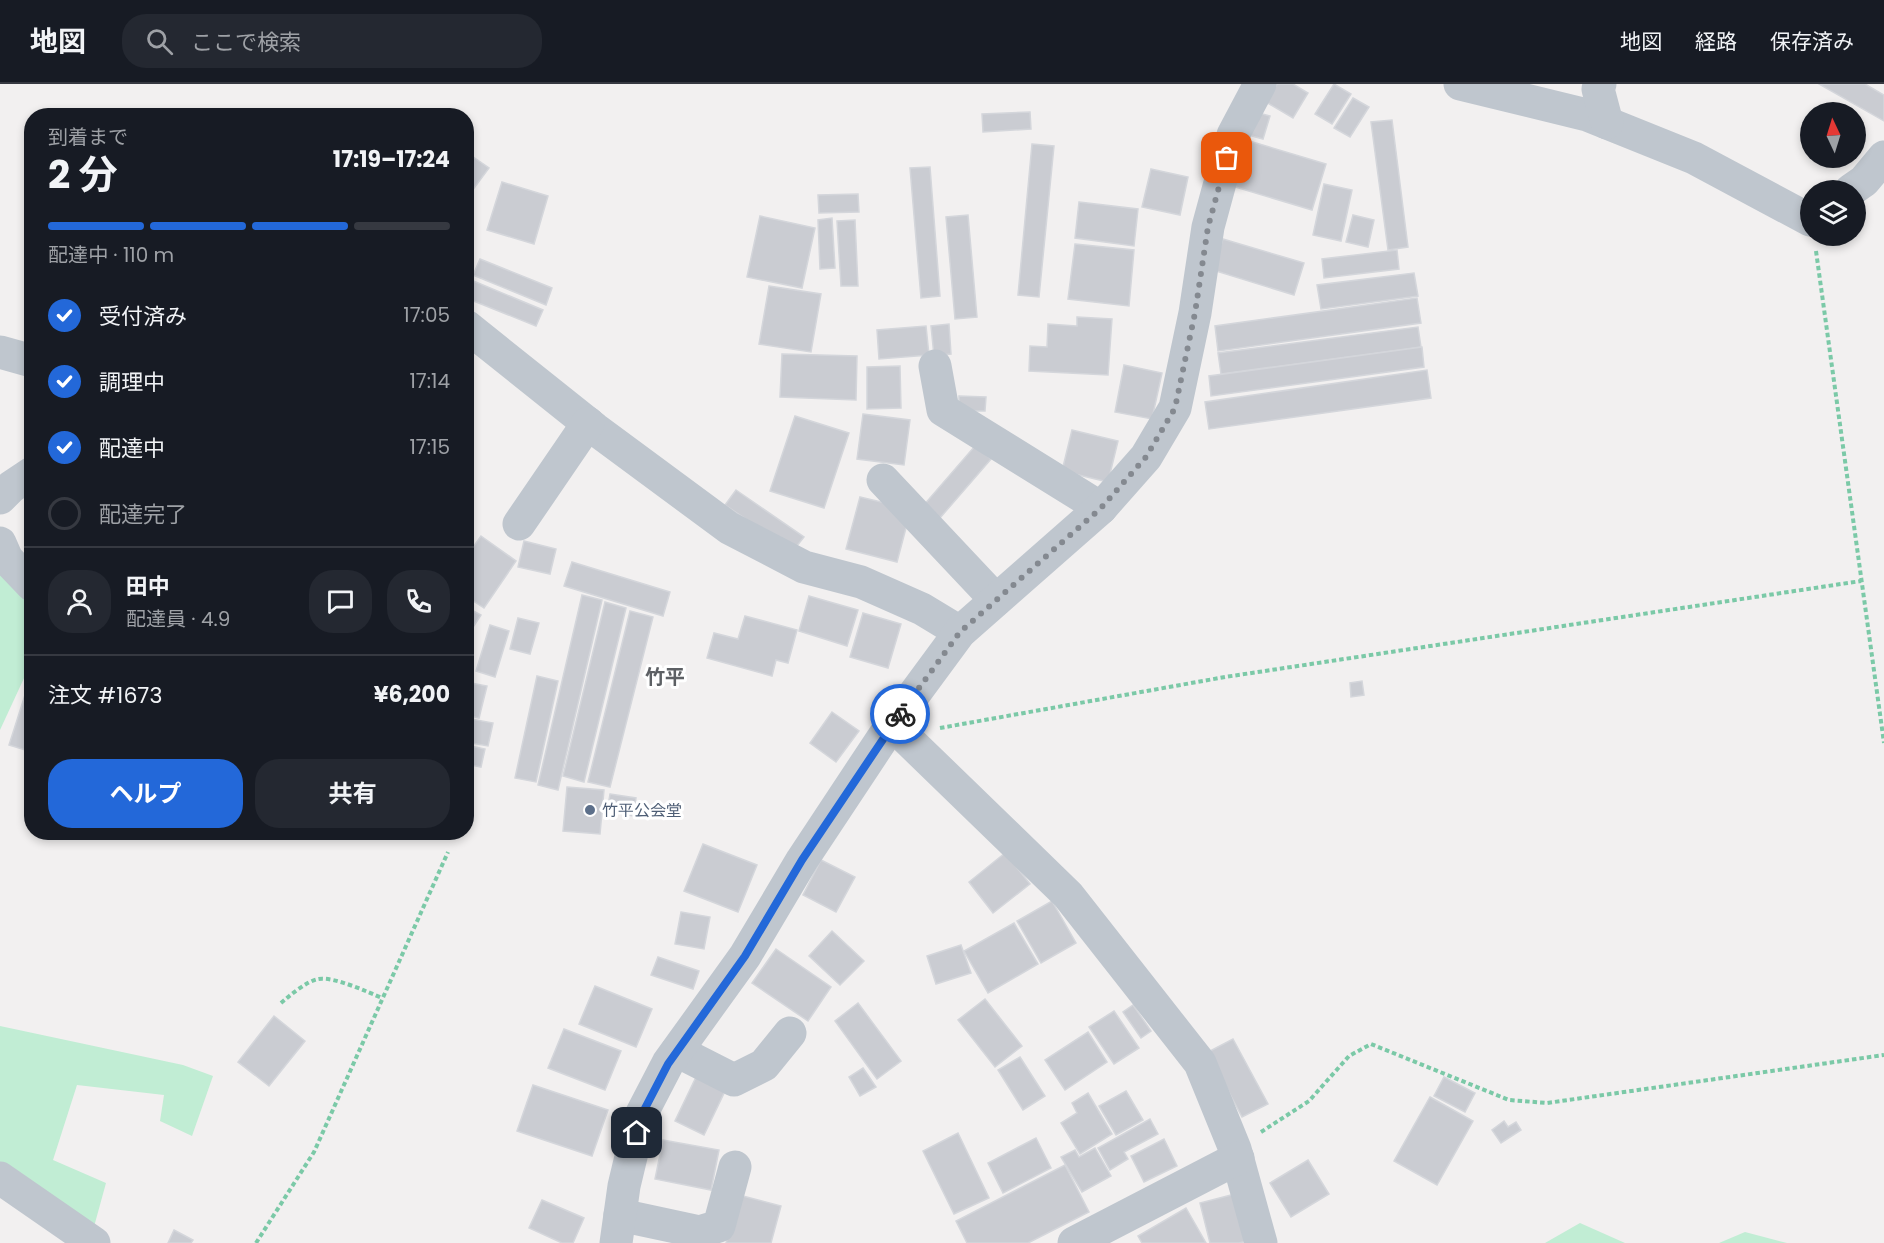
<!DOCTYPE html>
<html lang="ja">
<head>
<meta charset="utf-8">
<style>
	:root { --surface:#171b24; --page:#242831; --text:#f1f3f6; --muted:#9ea1a6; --line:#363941; --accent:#2368d9 }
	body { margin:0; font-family:Poppins,"Noto Sans JP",sans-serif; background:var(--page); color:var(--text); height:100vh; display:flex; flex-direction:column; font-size:22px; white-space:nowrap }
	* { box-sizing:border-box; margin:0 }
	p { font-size:20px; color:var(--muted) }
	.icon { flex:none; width:33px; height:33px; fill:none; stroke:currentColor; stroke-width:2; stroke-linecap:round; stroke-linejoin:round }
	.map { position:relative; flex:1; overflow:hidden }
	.panel { position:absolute; left:24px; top:24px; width:450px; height:732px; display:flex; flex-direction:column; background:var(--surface); border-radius:24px; box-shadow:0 3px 9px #0003 }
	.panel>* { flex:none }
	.needle { width:39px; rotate:356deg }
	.tools { position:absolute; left:1800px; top:18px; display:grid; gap:12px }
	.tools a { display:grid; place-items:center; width:66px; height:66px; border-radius:50%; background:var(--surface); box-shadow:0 3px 9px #0003; font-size:30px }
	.pin { position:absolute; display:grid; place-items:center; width:51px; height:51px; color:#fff; margin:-26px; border-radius:12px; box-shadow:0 3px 9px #0006 }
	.courier { position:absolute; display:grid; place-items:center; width:60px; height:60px; margin:-30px; border:4px solid #2368d9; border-radius:50%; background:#fff; color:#222; box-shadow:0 2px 8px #0007 }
	.head em { font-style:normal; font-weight:700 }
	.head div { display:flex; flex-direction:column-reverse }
	.head { display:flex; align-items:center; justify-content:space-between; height:102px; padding:0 24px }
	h1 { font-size:39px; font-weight:700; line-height:45px }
	.bar { display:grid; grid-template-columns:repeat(4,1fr); gap:9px 6px; align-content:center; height:72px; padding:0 24px }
	.bar i { height:8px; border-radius:4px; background:var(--line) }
	.bar .selected { background:var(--accent) }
	.bar p { grid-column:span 4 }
	.line { display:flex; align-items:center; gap:15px; padding:0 24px; border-top:2px solid var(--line) }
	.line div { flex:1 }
	.round { display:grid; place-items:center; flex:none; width:63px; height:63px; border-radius:24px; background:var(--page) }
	ol { padding:0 24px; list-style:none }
	li { display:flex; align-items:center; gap:18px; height:66px }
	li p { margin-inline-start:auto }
	li .icon { padding:6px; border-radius:50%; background:var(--accent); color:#fff; stroke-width:4 }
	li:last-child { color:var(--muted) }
	li i { width:33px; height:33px; border:3px solid var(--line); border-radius:50% }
	.button { display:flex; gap:12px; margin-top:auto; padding:12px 24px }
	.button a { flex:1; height:69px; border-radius:24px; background:var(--accent); color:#fff; font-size:24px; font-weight:700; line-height:69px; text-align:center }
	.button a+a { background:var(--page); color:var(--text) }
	header { display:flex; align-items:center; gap:36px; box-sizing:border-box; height:84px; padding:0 30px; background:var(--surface); border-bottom:2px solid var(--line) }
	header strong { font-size:28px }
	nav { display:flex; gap:33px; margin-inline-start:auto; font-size:21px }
	.search { width:420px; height:54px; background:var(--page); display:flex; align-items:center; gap:15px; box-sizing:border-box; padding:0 21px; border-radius:24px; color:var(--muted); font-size:22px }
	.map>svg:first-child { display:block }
	.green { fill:#c1edd4 }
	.building { fill:#caccd2; stroke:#d4d6db; stroke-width:1.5 }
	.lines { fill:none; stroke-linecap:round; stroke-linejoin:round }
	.path { stroke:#7bc9a7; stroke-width:4; stroke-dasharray:4.5 3; stroke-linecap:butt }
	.minor { stroke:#bfc6ce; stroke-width:33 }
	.done { stroke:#848990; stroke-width:6; stroke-dasharray:0 10.8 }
	.route { stroke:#2368d9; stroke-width:8 }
	.service-dot { fill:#5c6f8a; stroke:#fff; stroke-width:2 }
	.labels { text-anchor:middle; stroke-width:6; stroke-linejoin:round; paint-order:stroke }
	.service-label { font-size:16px; fill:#4e5e75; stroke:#fff; text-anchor:start }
	.quarter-label { font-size:20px; font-weight:bold; fill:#5d6064; stroke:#fff }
</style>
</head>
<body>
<header>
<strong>地図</strong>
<div class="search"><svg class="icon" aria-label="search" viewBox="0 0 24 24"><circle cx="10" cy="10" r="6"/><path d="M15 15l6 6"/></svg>ここで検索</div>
<nav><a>地図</a><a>経路</a><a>保存済み</a></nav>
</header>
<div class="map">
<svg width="1884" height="1159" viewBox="0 0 1884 1159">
	<rect width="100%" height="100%" fill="#f2f0f0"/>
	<g class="green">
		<polygon points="0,482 28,511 25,592 0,646"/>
		<polygon points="0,942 183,981 213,992 192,1052 160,1037 164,1011 77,1001 53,1076 106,1099 92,1150 0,1089"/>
		<polygon points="1580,1139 1625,1159 1545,1159"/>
		<polygon points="1745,1148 1787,1159 1719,1159"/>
	</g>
	<g class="building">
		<polygon points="1277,0 1293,0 1308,9 1293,34 1266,18"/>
		<polygon points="1334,0 1351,10 1332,40 1315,30"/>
		<polygon points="1819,0 1865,0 1884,11 1884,37"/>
		<polygon points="1353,14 1369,23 1350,53 1334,44"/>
		<polygon points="1030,28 1031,45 983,48 982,30"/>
		<polygon points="1255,28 1270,32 1263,55 1248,51"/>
		<polygon points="1392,36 1408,163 1388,166 1371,38"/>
		<polygon points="1246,56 1326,80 1312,126 1232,102"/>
		<polygon points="1032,60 1054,62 1039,213 1018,211"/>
		<polygon points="466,68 489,84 466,115"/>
		<polygon points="930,83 940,212 921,214 910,84"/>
		<polygon points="1151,85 1188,93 1180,131 1142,123"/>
		<polygon points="502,98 548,112 534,160 487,146"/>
		<polygon points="1324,100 1352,106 1341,157 1313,151"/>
		<polygon points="858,110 859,128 819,129 818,111"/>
		<polygon points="1079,118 1138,125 1134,162 1075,154"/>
		<polygon points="968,131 977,233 955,235 946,133"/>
		<polygon points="1353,131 1374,136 1368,163 1346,158"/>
		<polygon points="760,132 815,144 802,204 747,193"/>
		<polygon points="832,134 835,184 820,185 818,136"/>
		<polygon points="855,136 858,202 841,202 837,137"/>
		<polygon points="1223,155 1304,179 1294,211 1213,186"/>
		<polygon points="1075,160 1134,166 1129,222 1068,215"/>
		<polygon points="1397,166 1399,185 1324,194 1322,175"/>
		<polygon points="480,175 552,204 546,221 473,191"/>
		<polygon points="1414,189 1418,212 1321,225 1317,201"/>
		<polygon points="471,196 543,226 536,242 466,214 466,206"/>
		<polygon points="769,202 821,210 811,268 759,260"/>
		<polygon points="1417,214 1421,239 1218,267 1215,242"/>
		<polygon points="1077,233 1112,235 1108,291 1029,287 1030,262 1047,263 1048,240 1077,242"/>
		<polygon points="949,240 951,270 934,272 931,242"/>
		<polygon points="926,242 929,271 879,275 877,246"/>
		<polygon points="1418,243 1421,263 1221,290 1218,269"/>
		<polygon points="1422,263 1424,283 1211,312 1209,292"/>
		<polygon points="782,270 857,272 856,316 780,313"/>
		<polygon points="1124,281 1162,289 1152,335 1115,328"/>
		<polygon points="900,282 901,324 867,325 867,283"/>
		<polygon points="1427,286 1431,314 1209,345 1205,318"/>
		<polygon points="959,312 986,313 985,327 959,327"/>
		<polygon points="863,330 910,336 904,381 857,375"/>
		<polygon points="795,332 849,349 824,424 770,407"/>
		<polygon points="1072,346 1118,357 1108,398 1062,387"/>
		<polygon points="975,362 991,375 933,442 917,429"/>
		<polygon points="736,406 804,453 793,467 725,421"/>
		<polygon points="860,413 911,425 897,478 846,465"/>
		<polygon points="481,452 516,477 484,524 466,512 466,473"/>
		<polygon points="524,457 556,465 550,490 518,483"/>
		<polygon points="572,478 670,508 663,532 564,502"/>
		<polygon points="582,511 602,516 558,706 538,701"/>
		<polygon points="809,512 858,526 847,562 799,547"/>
		<polygon points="605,518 626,524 584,698 563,692"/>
		<polygon points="466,523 481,531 466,554"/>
		<polygon points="630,527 653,533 610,703 588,698"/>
		<polygon points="863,529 901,540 888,584 850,573"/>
		<polygon points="745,532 797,546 788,579 776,576 772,592 707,574 714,549 738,555"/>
		<polygon points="518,534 539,539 530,570 510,565"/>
		<polygon points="490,541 509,547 495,593 476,587"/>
		<polygon points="537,592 558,597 536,698 515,694"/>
		<polygon points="1362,597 1364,611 1351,613 1350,599"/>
		<polygon points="466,598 487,602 479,634 466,631"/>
		<polygon points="25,611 32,613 32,668 9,661"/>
		<polygon points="832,628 859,647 836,678 810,659"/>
		<polygon points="466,634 493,639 488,662 466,658"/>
		<polygon points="466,661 485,665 481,683 466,680"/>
		<polygon points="567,703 604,706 600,750 563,747"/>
		<polygon points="610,710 636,714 633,732 607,728"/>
		<polygon points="703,760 757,781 738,828 684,807"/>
		<polygon points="1005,769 1030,800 993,829 969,798"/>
		<polygon points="821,776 855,793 836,828 803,811"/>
		<polygon points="1052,817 1076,859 1041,879 1017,837"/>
		<polygon points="681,828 710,833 704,865 675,860"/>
		<polygon points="1014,839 1038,880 988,909 964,867"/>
		<polygon points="832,847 864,877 840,901 809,872"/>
		<polygon points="961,861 971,889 936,900 927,872"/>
		<polygon points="776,865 831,903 808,937 752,899"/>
		<polygon points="658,873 699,887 693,905 651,891"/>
		<polygon points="595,902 652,925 636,963 579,940"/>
		<polygon points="985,915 1022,962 995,983 958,936"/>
		<polygon points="858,919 901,977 877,995 835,937"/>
		<polygon points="1133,921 1151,947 1141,954 1123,928"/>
		<polygon points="1114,927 1139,964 1114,980 1089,943"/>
		<polygon points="274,932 305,957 269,1002 238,978"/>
		<polygon points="564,945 621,967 605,1006 548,984"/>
		<polygon points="1088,948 1107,978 1065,1006 1045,976"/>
		<polygon points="1233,955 1268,1020 1242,1033 1208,968"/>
		<polygon points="1020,973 1045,1012 1023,1026 998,986"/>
		<polygon points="863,984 876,1003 860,1012 849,993"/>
		<polygon points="697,991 726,1005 704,1051 675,1037"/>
		<polygon points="1444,993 1475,1009 1465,1028 1434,1012"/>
		<polygon points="533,1001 608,1026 592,1072 517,1047"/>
		<polygon points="1126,1007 1143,1036 1116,1051 1099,1022"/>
		<polygon points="1088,1009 1112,1050 1080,1070 1061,1039 1077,1029 1072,1019"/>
		<polygon points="1430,1013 1473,1037 1437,1101 1394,1077"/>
		<polygon points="1150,1035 1158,1050 1124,1068 1128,1075 1110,1086 1098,1064"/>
		<polygon points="1504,1037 1508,1043 1516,1038 1521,1046 1501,1059 1492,1046"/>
		<polygon points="958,1049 989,1114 954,1130 923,1067"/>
		<polygon points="1036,1054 1051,1084 1003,1109 988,1079"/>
		<polygon points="1164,1055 1177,1082 1144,1098 1131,1072"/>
		<polygon points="663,1056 719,1066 711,1106 655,1095"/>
		<polygon points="1095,1064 1111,1092 1082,1108 1061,1073 1075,1066 1079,1073"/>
		<polygon points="1308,1076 1329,1110 1291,1133 1270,1099"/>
		<polygon points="1065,1081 1089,1128 1028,1159 967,1159 956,1137"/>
		<polygon points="1239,1109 1251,1156 1239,1159 1210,1159 1200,1119"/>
		<polygon points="739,1111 781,1122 771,1159 726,1159"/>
		<polygon points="542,1116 584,1134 573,1159 562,1159 529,1144"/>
		<polygon points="1186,1124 1206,1159 1142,1159 1138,1152"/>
		<polygon points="174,1146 193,1156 191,1159 168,1159"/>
	</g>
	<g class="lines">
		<g class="path">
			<polyline points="1816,167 1884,659"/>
			<polyline points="940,644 1225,593 1861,497"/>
			<path d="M281 919C289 912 307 897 318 895 333 892 368 908 382 914"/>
			<polyline points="1261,1048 1309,1017 1349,972 1371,960 1509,1016 1547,1019 1884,971"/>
			<polyline points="256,1159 314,1068 448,768"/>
		</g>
		<g class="minor">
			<polyline points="1460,0 1587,31 1694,74 1810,136"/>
			<polyline points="1600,0 1598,5 1607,39"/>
			<polyline points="1851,106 1864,97 1884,73"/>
			<polyline points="466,242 595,345 729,444 804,483 861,498 922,525 960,548"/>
			<polyline points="0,268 32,277"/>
			<polyline points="935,282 943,326 1101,424"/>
			<polyline points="883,396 996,516"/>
			<polyline points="0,414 11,403 32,389"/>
			<polyline points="519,440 588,339"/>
			<polyline points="0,459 7,475 32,501"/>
			<polyline points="890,643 904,652 1068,811 1200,979 1235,1065 1261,1159"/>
			<polyline points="677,967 734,996 764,981 790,949"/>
			<polyline points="0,1094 94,1159"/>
			<polyline points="620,1131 699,1148 719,1142 735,1083"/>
			<polyline points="616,1159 624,1102 641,1031 668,979 745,872 802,776 890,643 960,548 1101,424 1146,373 1175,324 1195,229 1208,143 1233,51 1260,0"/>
			<polyline points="1074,1159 1238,1074"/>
		</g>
	</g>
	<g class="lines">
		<polyline class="done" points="900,630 960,548 1101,424 1146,373 1175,324 1195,229 1208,143 1227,74"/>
		<polyline class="route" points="637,1049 641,1032 668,980 745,872 802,776 900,630"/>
	</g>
	<circle class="service-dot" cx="590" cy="726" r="6"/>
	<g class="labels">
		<g class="service-label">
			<text x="602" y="732">竹平公会堂</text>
		</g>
		<g class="quarter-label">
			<text x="665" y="600">竹平</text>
		</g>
	</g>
</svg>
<div class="tools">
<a><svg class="needle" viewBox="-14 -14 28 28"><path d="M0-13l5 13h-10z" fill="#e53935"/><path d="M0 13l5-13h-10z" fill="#9ea1a6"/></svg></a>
<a><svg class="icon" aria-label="layers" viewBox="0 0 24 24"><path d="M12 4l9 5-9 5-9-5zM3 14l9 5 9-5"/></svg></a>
</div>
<div class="pin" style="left:1227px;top:74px;background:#ea580c"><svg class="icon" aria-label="bag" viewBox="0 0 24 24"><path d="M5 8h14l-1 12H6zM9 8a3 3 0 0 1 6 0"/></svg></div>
<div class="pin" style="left:637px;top:1049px;background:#1f2937"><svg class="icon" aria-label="home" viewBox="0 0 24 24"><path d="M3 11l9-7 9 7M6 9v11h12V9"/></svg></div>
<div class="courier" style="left:900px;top:630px"><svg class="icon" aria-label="bike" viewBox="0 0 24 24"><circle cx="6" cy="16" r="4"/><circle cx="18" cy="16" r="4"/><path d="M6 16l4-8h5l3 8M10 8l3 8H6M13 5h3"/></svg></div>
<section class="panel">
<div class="head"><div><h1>2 分</h1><p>到着まで</p></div><em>17:19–17:24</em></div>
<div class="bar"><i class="selected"></i><i class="selected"></i><i class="selected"></i><i></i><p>配達中 · 110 m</p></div>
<ol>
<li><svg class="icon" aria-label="check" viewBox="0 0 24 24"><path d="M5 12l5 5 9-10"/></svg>受付済み<p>17:05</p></li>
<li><svg class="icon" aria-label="check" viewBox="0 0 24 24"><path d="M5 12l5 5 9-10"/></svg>調理中<p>17:14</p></li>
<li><svg class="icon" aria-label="check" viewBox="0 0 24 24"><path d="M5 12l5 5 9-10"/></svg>配達中<p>17:15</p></li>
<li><i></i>配達完了</li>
</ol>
<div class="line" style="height:108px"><a class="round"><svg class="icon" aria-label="person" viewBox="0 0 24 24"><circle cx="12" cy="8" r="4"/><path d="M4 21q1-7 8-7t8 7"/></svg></a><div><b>田中</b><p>配達員 · 4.9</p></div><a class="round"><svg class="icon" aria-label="chat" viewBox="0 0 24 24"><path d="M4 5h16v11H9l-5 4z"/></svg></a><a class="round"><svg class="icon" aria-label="phone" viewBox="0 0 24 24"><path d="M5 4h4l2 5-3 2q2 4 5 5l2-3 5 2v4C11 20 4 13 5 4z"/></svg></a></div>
<div class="line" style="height:78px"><div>注文 #1673</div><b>¥6,200</b></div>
<div class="button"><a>ヘルプ</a><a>共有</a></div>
</section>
</div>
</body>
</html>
